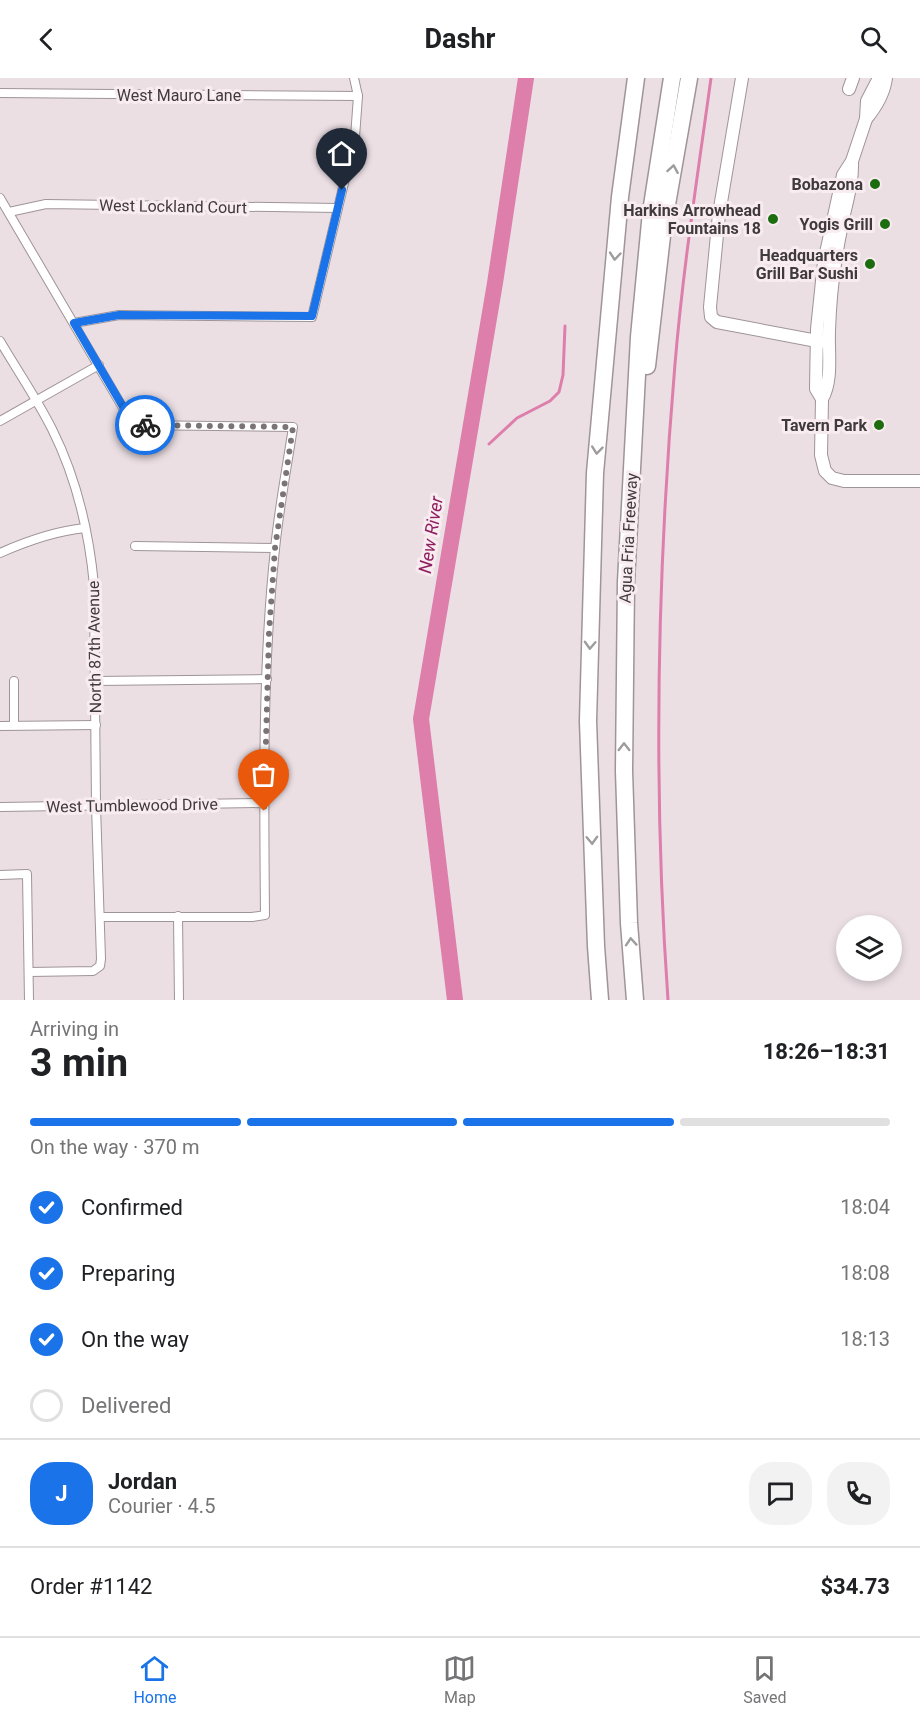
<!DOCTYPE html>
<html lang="en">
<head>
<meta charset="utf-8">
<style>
	:root { --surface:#fff; --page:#f2f2f2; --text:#202124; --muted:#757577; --line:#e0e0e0; --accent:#1a73e8 }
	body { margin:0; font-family:Roboto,sans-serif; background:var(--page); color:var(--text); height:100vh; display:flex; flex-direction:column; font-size:22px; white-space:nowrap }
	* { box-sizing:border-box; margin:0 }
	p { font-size:20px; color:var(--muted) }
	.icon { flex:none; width:33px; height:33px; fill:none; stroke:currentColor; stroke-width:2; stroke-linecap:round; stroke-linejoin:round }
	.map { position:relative; height:922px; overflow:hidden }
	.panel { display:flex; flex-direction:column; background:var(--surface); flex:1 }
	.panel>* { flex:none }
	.tools { position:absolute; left:836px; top:837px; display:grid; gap:12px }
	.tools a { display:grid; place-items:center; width:66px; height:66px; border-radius:50%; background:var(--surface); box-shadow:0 3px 9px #0003; font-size:30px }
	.pin { position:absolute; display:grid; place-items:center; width:51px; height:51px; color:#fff; margin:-62px -26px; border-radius:50% 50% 50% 0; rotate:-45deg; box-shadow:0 0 6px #0007 }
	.pin .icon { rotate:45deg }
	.courier { position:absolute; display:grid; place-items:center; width:60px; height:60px; margin:-30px; border:4px solid #1a73e8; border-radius:50%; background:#fff; color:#222; box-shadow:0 2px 8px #0007 }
	.head em { font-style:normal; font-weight:700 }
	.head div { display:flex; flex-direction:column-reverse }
	.head { display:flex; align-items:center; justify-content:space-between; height:102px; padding:0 30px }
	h1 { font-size:39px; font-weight:700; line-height:45px }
	.bar { display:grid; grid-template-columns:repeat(4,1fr); gap:9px 6px; align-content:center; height:72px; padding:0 30px }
	.bar i { height:8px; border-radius:4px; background:var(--line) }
	.bar .current { background:var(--accent) }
	.bar p { grid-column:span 4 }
	.line { display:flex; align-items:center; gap:15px; padding:0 30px; border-top:2px solid var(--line) }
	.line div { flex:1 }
	.round { display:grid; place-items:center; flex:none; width:63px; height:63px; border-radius:24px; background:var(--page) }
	ol { padding:0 30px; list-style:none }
	li { display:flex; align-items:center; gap:18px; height:66px }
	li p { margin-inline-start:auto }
	li .icon { padding:6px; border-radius:50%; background:var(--accent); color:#fff; stroke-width:4 }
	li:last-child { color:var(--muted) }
	li i { width:33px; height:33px; border:3px solid var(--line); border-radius:50% }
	header { display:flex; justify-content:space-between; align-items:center; height:78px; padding:0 30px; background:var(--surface); font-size:27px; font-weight:700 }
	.tabs { display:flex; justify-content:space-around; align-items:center; height:84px; border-top:2px solid var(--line); background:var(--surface); font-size:16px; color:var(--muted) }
	.tabs a { display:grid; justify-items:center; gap:3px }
	.tabs .current { color:var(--accent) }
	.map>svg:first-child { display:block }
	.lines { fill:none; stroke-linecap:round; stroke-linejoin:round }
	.stream { stroke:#dd7eab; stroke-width:3 }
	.river { stroke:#dd7eab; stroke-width:16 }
	.street-casing { stroke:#9f9498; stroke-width:10 }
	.secondary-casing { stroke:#9f9498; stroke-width:14 }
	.highway-casing { stroke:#9f9498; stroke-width:19 }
	.street { stroke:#fff; stroke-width:8 }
	.secondary { stroke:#fff; stroke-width:12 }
	.highway { stroke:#fff; stroke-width:16 }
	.oneway { stroke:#9f9c9e }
	.done { stroke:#7b7477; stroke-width:6; stroke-dasharray:0 10.8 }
	.route { stroke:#1a73e8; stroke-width:8 }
	.poi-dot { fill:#1d6c0f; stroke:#f8ecf1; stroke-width:2 }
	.labels { text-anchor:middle; stroke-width:6; stroke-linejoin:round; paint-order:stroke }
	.street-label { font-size:16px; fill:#3f3a3c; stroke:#f8ecf1 }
	.poi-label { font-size:16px; font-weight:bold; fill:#3f3a3c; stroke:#f8ecf1; text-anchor:end }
	.water-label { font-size:18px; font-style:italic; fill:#8f1f5f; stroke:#f8ecf1 }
</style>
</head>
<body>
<header><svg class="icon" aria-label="back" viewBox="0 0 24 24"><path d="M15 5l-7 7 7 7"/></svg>Dashr<svg class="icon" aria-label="search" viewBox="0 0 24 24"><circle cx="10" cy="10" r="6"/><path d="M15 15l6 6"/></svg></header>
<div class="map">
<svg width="920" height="922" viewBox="0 0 920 922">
	<rect width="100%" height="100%" fill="#ebdfe4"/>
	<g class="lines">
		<g class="stream">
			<polyline points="489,366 517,340 550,323 559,314 563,297 565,248"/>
			<path d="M668 922C653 711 657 497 675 286 683 190 698 95 711 0"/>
		</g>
		<polyline class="river" points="455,922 421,641 495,205 526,0"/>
		<g class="street-casing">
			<g id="street">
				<polyline points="0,15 358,18"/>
				<path d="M0 120 133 347 293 349C287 389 279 430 275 471 262 592 264 715 265 837L252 839H100"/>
				<polyline points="9,134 46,126 338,130"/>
				<polyline points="74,245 119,237 312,239 355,59 358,18 354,0"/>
				<path d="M0 263C17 292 37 321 52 351 76 399 89 454 94 507L96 728 101 881 100 888 93 893 29 894"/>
				<polyline points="0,343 99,287"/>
				<polyline points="135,468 275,470"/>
				<path d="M0 475C27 463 55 453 85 450"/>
				<polyline points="14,603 14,647"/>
				<polyline points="95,603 267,601"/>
				<polyline points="0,648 96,647"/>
				<polyline points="0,729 264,725"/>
				<polyline points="0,797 27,796 29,922"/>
				<polyline points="178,838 179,922"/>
			</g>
		</g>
		<g class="secondary-casing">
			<g id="secondary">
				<polyline points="742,0 719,136 710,229 711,239 717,244 817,263 828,264"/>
				<polyline points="879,0 867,23 866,41 852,83 843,97 824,184 817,251 816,311 822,321 821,377 825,393 832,400 844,403 920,403"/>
				<polyline points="849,11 853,0"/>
				<path d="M866 41C876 29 884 16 886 0"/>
				<path d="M822 321C833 302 828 274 829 253 830 218 834 185 841 151 845 128 853 107 852 83"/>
			</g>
		</g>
		<g class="highway-casing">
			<g id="highway">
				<polyline points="647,288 663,149 689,0"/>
				<polyline points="600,922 596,868 588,643 595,395 620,119 636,0"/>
				<polyline points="635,922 629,845 624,693 626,504 639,259 651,134 672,0"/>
			</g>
		</g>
		<use href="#street" class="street"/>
		<use href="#secondary" class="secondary"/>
		<use href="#highway" class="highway"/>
	</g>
	<defs><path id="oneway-chevron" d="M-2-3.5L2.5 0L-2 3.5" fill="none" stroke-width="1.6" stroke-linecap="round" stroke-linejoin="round" transform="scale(1.5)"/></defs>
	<g class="oneway">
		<use href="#oneway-chevron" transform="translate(673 91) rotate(-80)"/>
		<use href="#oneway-chevron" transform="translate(615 178) rotate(95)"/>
		<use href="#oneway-chevron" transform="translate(597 372) rotate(96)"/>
		<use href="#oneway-chevron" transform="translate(590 567) rotate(92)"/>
		<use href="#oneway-chevron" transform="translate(624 669) rotate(-90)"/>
		<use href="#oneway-chevron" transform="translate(592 762) rotate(88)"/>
		<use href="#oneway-chevron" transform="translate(631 864) rotate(-94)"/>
	</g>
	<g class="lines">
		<polyline class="done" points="145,347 293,349 275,470 269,555 264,733"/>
		<polyline class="route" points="145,347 133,346 74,245 119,237 312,238 342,112"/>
	</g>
	<g class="poi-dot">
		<circle cx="875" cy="106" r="6"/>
		<circle cx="773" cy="141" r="6"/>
		<circle cx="885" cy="146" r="6"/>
		<circle cx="870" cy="186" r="6"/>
		<circle cx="879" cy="347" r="6"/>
	</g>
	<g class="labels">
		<g class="street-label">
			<text x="179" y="23">West Mauro Lane</text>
			<text transform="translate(173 128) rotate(1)" y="6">West Lockland Court</text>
			<text transform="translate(628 460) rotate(-87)" y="6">Agua Fria Freeway</text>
			<text transform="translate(94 569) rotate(-91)" y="6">North 87th Avenue</text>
			<text transform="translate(132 727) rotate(-1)" y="6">West Tumblewood Drive</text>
		</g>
		<g class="poi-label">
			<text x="863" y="112">Bobazona</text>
			<text x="761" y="138">Harkins Arrowhead<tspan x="761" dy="18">Fountains 18</tspan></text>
			<text x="873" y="152">Yogis Grill</text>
			<text x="858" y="183">Headquarters<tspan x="858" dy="18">Grill Bar Sushi</tspan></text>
			<text x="867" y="353">Tavern Park</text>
		</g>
		<g class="water-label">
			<text transform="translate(431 457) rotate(-81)" y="6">New River</text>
		</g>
	</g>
</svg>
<div class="tools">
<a><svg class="icon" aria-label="layers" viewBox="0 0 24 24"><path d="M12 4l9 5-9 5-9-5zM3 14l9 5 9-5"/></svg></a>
</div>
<div class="pin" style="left:264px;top:733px;background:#ea580c"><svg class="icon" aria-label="bag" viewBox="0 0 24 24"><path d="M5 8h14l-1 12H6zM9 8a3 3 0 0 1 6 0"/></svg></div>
<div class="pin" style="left:342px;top:112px;background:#1f2937"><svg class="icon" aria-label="home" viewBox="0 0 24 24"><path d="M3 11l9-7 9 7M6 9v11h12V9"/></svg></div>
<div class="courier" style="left:145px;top:347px"><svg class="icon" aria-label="bike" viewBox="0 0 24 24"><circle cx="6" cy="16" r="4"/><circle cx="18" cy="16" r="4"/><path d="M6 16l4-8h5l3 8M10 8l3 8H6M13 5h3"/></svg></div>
</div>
<section class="panel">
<div class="head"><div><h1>3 min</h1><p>Arriving in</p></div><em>18:26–18:31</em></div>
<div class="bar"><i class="current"></i><i class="current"></i><i class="current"></i><i></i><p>On the way · 370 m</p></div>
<ol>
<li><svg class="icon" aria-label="check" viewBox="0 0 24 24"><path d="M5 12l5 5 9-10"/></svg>Confirmed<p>18:04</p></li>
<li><svg class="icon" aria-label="check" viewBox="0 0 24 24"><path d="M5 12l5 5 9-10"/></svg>Preparing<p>18:08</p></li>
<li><svg class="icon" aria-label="check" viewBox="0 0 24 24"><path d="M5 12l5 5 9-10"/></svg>On the way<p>18:13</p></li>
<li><i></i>Delivered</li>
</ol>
<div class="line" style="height:108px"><b class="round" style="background:var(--accent);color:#fff">J</b><div><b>Jordan</b><p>Courier · 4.5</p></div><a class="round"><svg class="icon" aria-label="chat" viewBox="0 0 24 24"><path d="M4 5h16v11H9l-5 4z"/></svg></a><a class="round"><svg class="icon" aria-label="phone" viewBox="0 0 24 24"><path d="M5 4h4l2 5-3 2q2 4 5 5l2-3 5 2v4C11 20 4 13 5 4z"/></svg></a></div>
<div class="line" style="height:78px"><div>Order #1142</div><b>$34.73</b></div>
</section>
<nav class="tabs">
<a class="current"><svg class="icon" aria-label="home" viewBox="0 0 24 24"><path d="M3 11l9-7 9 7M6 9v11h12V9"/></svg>Home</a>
<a><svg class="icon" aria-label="map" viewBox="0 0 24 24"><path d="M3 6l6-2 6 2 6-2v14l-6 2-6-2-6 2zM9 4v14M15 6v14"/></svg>Map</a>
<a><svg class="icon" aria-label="saved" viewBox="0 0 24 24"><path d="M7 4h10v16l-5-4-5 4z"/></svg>Saved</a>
</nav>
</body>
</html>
